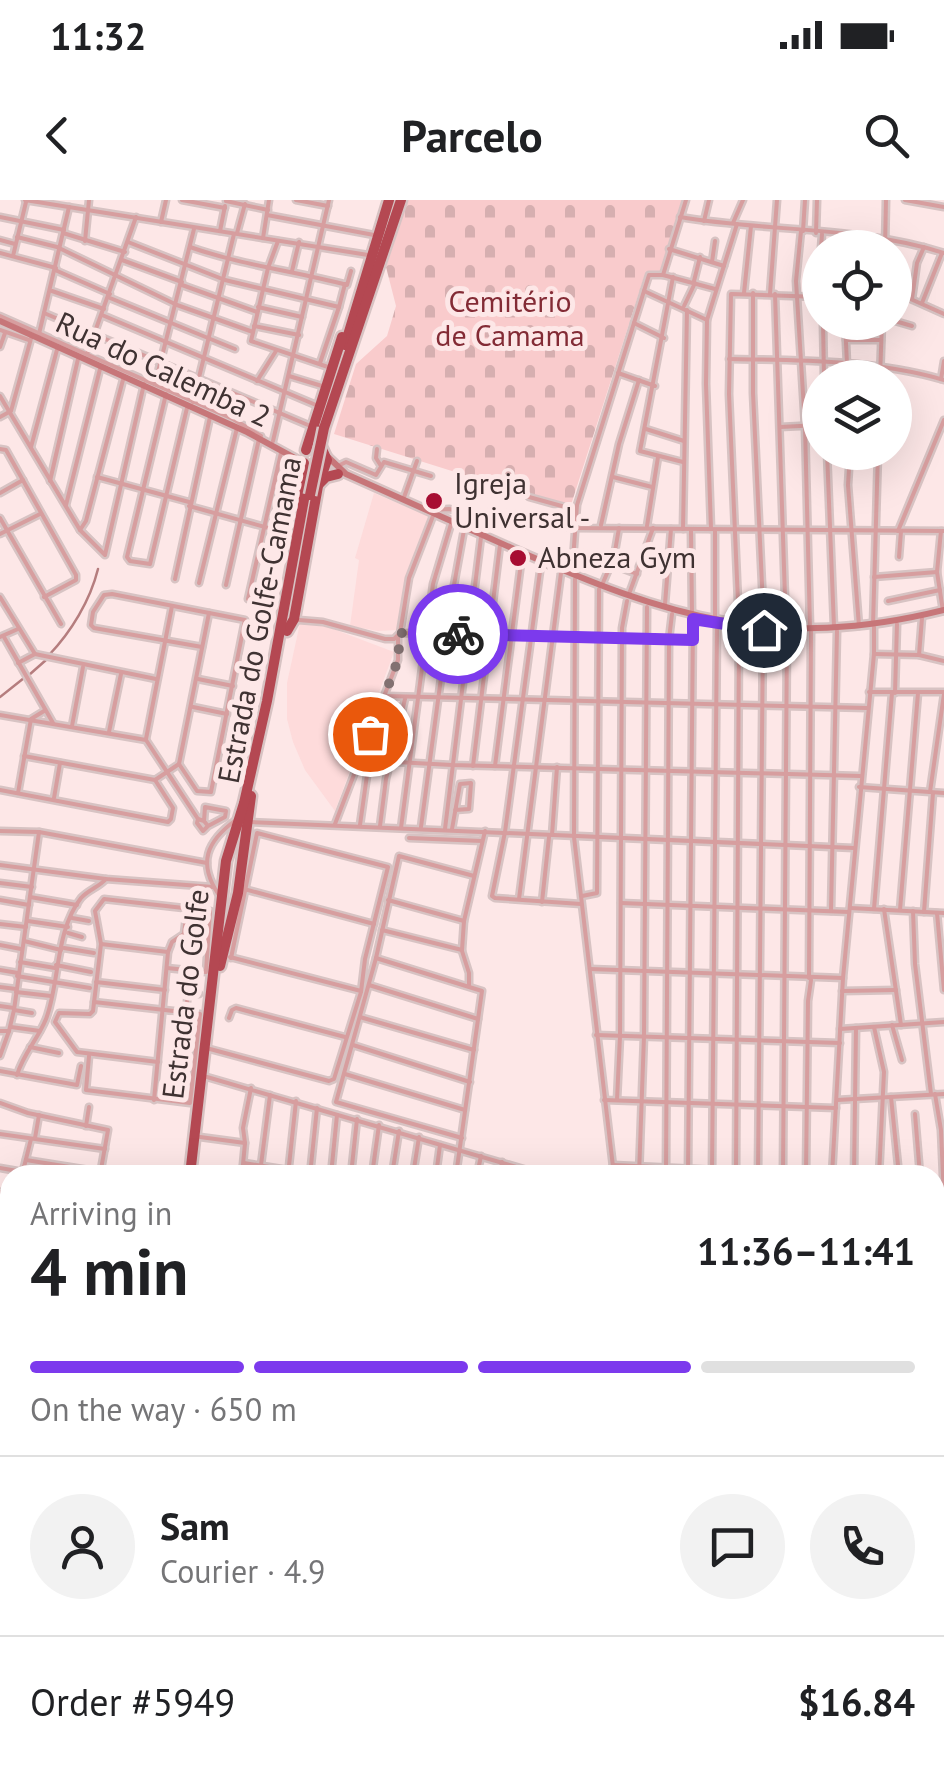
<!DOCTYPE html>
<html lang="en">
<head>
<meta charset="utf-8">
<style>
	:root { --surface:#fff; --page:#f2f2f2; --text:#202124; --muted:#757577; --line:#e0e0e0; --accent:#7c3aed }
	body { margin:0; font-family:"PT Sans",sans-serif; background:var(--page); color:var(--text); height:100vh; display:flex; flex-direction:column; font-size:38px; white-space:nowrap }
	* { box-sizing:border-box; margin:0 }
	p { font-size:32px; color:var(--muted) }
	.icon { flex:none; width:55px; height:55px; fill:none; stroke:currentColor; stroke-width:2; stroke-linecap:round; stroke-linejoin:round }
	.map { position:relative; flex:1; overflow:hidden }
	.drawer { position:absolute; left:0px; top:965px; width:945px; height:622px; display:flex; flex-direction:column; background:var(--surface); border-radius:30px 30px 0 0; box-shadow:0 10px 40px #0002 }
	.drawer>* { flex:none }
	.tools { position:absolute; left:802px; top:30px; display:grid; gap:20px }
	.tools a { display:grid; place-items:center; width:110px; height:110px; border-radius:50%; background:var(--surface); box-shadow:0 10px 40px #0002; font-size:50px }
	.pin { position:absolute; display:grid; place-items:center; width:85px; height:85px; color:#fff; margin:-42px; border:5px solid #fff; border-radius:50%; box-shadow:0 2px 10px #0007 }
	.courier { position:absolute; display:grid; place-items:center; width:100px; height:100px; margin:-50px; border:8px solid #7c3aed; border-radius:50%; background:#fff; color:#222; box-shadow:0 2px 12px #0007 }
	.overview em { font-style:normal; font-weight:600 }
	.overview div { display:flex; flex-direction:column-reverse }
	.overview { display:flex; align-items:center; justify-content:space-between; height:170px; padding:0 30px }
	h1 { font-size:65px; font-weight:600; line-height:75px }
	.bar { display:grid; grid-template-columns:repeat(4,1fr); gap:15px 10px; align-content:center; height:120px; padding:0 30px }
	.bar i { height:12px; border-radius:8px; background:var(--line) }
	.bar .active { background:var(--accent) }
	.bar p { grid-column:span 4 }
	.line { display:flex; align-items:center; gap:25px; padding:0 30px; border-top:2px solid var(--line) }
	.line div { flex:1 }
	.round { display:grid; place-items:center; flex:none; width:105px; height:105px; border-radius:52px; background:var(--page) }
	.status { display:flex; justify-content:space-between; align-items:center; height:70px; padding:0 50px; background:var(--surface); direction:ltr }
	.status svg { height:28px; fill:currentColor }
	header { display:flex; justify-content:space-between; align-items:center; height:130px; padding:0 30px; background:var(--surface); font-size:45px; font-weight:600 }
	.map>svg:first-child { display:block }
	.built { fill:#fedbdb }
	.cemetery { fill:url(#cemetery-stones) }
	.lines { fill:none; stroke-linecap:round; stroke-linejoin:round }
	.stream { stroke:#b57d7e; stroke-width:2.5 }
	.minor-tunnel { stroke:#d7c3c3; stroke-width:4; stroke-dasharray:4 2; stroke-linecap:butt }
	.minor-casing { stroke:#d7c3c3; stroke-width:9 }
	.secondary-casing { stroke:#d7c3c3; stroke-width:11 }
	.trunk-casing { stroke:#d7c3c3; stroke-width:15 }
	.minor { stroke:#d79e9f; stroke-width:4 }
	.secondary { stroke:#c77679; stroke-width:6 }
	.trunk { stroke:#b44852; stroke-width:10 }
	.trunk-bridge-casing { stroke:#d7c3c3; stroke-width:15; stroke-linecap:butt }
	.trunk-bridge { stroke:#b44852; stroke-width:10 }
	.done { stroke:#827171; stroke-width:10; stroke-dasharray:0 18 }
	.route { stroke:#7c3aed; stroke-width:12 }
	.poi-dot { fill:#a70d32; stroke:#fde7e7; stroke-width:4 }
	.labels { text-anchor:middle; stroke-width:10; stroke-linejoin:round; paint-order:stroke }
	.park-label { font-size:30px; fill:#832b35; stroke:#fde7e7 }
	.street-label { font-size:30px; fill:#3f3232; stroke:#fde7e7 }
	.poi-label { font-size:30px; fill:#3f3232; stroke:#fde7e7; text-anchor:start }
</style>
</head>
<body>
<div class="status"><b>11:32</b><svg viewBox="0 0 49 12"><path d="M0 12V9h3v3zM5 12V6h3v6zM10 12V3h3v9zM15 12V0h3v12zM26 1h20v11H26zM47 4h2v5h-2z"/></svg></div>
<header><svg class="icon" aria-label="back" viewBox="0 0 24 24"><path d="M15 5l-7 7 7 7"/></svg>Parcelo<svg class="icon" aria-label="search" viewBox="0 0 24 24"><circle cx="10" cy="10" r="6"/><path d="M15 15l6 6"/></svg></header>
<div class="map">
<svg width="944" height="1586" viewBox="0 0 944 1586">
	<defs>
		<pattern id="cemetery-stones" width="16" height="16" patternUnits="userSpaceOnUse" patternTransform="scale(2.5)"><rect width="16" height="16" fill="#f9cbcc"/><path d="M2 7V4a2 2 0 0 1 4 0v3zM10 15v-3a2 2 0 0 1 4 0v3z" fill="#d6afb0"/></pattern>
	</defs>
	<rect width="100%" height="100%" fill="#fde7e7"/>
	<g class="built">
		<polygon points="374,293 430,317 406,383 398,430 378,431 350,426 359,360 355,358"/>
		<polygon points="300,423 320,424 394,452 335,611 305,570 293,542 287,519 287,483"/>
	</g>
	<polygon class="cemetery" points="408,0 683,0 659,74 646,71 570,308 334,234 356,164 387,136 396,106 386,67"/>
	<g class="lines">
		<g class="stream">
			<path d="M49 455C71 432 90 401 98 369"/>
			<polyline points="29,475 46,460"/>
			<polyline points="0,497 24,478"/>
			<polyline points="0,1192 10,1188"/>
			<polyline points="0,1336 10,1336"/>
		</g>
		<polyline class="minor-tunnel" points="199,790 201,790"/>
		<g class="minor-casing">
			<g id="minor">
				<polyline points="25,0 368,55"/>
				<polyline points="182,0 225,8"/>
				<polyline points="296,0 328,6"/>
				<polyline points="905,0 944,7"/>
				<polyline points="226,1 268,10"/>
				<polyline points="267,15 374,35"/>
				<polyline points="0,17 64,30"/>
				<path d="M680 17C768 32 861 26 944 53"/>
				<polyline points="704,21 709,0"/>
				<polyline points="161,22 166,0"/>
				<polyline points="733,23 743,0"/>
				<polyline points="220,31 225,6"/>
				<polyline points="801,31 796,81 805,226 810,428"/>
				<polyline points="803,31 805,0"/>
				<polyline points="63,33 125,52"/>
				<polyline points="237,33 245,4"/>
				<polyline points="816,33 817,0"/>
				<polyline points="17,37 57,47 177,105 253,132"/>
				<polyline points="263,38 269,0"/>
				<polyline points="0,40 15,44"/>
				<polyline points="85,41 89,0"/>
				<polyline points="278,41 268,68 251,141 328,167"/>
				<polyline points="128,42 225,80 339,107 345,84"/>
				<path d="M190 47C241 65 294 71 347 85L351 71"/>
				<polyline points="821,48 822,34"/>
				<polyline points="885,48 886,0"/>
				<polyline points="669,49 724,66"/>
				<polyline points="0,53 56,68"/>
				<polyline points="13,56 26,2"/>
				<polyline points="122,60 182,82"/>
				<polyline points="712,62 715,41"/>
				<polyline points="55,70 110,94"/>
				<polyline points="292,71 299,42"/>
				<polyline points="663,75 686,0"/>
				<polyline points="673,77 640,251 683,262"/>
				<polyline points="694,81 700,57"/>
				<polyline points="182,85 257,112"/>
				<polyline points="52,91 104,109"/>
				<polyline points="644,91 707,120"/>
				<polyline points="895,92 944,114"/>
				<polyline points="744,93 751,26"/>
				<polyline points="753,93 753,193 764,427"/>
				<polyline points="770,94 777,0"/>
				<polyline points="775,94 786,428"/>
				<polyline points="817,96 820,60"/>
				<polyline points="110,98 235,149"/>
				<polyline points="912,99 917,63 924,47"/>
				<polyline points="922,103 942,53"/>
				<polyline points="684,106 695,83"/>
				<polyline points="258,107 302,117"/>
				<polyline points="44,113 308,225"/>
				<polyline points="102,115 316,205"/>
				<polyline points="0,116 233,219 261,236"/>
				<polyline points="895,121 912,126"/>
				<polyline points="823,122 824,178"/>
				<polyline points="845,122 847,164"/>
				<polyline points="634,123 664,138"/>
				<polyline points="254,126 299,135"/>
				<polyline points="0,130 29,140"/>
				<polyline points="39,134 69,7"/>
				<polyline points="846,140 881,140"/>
				<polyline points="0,147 5,133"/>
				<polyline points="87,154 136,17"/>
				<path d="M729 159C799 160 876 160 944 180"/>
				<polyline points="320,163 339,107"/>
				<polyline points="844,165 846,178"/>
				<polyline points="618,173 655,186"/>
				<polyline points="289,176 322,186"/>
				<polyline points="880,178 882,122"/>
				<polyline points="941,179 944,161"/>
				<polyline points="257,181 276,151"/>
				<polyline points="155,184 194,29"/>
				<polyline points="166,194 127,357 130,361 150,364 187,208"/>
				<polyline points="0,196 80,330 105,355 144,184"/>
				<polyline points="193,202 234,34"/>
				<polyline points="0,217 11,211 32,135"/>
				<polyline points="780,227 820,225"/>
				<polyline points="646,229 684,241"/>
				<polyline points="273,241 329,0"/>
				<polyline points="31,247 58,146"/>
				<polyline points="0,249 6,250 76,375 76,380 44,397"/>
				<polyline points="377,249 376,258 381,266"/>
				<polyline points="827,252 834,427"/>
				<polyline points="850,252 848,285 859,426"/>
				<polyline points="340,265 346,262 376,275 384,262 431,276"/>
				<polyline points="97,277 189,302"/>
				<polyline points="613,277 652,287"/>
				<polyline points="50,281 78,159"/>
				<polyline points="0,293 23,280"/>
				<polyline points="529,297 576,310"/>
				<polyline points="403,300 417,261"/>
				<polyline points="66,305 100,169"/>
				<polyline points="189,306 294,335"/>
				<polyline points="432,310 449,309 512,322 574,328 944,331"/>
				<polyline points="0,318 61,424"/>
				<polyline points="601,325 619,244 639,180"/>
				<polyline points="647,326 658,257"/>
				<polyline points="683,329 687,110"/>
				<polyline points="711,329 706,184 707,120 737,24"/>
				<polyline points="80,330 86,321 124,176"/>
				<polyline points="691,330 692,415"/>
				<polyline points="898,331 944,220"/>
				<polyline points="941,331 937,372 943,411"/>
				<polyline points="0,334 40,314"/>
				<polyline points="899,357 901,331"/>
				<polyline points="541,364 505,632 492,696 495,698 581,704"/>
				<polyline points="611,364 637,374"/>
				<polyline points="572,374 577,305 649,75 663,75 715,89"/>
				<polyline points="874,377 937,372"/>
				<polyline points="175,379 210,217"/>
				<polyline points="575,379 574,637 614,975"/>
				<polyline points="199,383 237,228"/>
				<polyline points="226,385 259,239"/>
				<polyline points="602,385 614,357 619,328"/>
				<polyline points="629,394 653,328"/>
				<polyline points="0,397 35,454 156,479"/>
				<polyline points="248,399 281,253"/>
				<polyline points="888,401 940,390"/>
				<polyline points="665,404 671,329"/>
				<polyline points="299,420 323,422 385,439 394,439 400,433 693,440"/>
				<polyline points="715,421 715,330"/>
				<polyline points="739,425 729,194 731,94 820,97"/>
				<polyline points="873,425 878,252"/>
				<polyline points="400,433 409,378 433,316"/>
				<polyline points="0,437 18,429"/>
				<polyline points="4,437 53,523"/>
				<polyline points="874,454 919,455 944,461"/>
				<polyline points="919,455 922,418"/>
				<polyline points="18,463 35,454"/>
				<polyline points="198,479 233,486"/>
				<polyline points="869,492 944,492"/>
				<polyline points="895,493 897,424"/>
				<polyline points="385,496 867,508"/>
				<polyline points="193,507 227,514"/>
				<polyline points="0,515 146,540 198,619"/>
				<polyline points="72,526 83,467"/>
				<polyline points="109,532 121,474"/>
				<polyline points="146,539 172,406"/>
				<polyline points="359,560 452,565 860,576"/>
				<polyline points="179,564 197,591 211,592 245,420 112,394 104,395 93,412 91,425 94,428 202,447"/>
				<polyline points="473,566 500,345"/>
				<polyline points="495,566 522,355"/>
				<polyline points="155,580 179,564 209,413"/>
				<polyline points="859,587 944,593"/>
				<polyline points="0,590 168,622 171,619 173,608 155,580 24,556"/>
				<polyline points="930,592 944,494"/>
				<polyline points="18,593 31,519 44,511"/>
				<polyline points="54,598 60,563"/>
				<polyline points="204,621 198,619 197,623 203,631 208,626 204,621 205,607 226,611 225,617 208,626"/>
				<polyline points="250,622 854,648"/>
				<polyline points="335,624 398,460 398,437"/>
				<polyline points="360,625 369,561"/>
				<polyline points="380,626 386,579 405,499"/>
				<polyline points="421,627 452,396 464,330"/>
				<polyline points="401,628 433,384 451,324"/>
				<polyline points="445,629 481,337"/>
				<polyline points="452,629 460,584 471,583 469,609 455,610"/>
				<polyline points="0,631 39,632 207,663"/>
				<polyline points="552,635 557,567"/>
				<polyline points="409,638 482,641"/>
				<polyline points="0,665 106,679 213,687"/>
				<polyline points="0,683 32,687"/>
				<polyline points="244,689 374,724"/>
				<path d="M219 695C197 663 207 641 236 620"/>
				<polyline points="582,696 597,693 599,389"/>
				<polyline points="30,697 77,705"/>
				<polyline points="519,699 561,373"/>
				<polyline points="0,700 29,705"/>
				<polyline points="388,700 464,721"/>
				<polyline points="542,702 549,637"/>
				<polyline points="621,703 849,712"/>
				<polyline points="850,708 944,713"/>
				<polyline points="874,709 892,493"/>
				<polyline points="884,709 901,825"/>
				<polyline points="900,710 918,493"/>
				<polyline points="831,711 837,431"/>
				<polyline points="913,711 915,764 931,894"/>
				<polyline points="924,712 933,593"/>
				<polyline points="937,713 944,790"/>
				<polyline points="72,718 89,721"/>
				<polyline points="28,721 68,727"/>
				<polyline points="0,724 26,727"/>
				<polyline points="382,730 462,750 464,721 485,631"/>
				<polyline points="68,733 82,737"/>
				<polyline points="24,741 61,750"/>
				<polyline points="101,744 168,752"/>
				<polyline points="0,745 21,749"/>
				<polyline points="64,748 94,753"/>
				<polyline points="462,751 469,773 469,785"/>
				<polyline points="230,757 361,791"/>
				<polyline points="376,758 482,791 456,975"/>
				<polyline points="20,762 55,768"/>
				<polyline points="56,765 91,772"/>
				<polyline points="590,769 843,778"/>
				<polyline points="0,770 18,773"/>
				<polyline points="17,776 90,788"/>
				<polyline points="809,778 811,431"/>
				<polyline points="96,782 165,790"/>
				<polyline points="369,785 478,819"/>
				<polyline points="0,787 16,789"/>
				<polyline points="842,791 896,790"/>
				<polyline points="16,792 51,796"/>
				<polyline points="188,793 199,794"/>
				<polyline points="0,806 14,808"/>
				<polyline points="14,810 32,813"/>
				<polyline points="186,812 190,772"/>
				<polyline points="360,817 474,850"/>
				<polyline points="229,818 232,810 236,808 345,837"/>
				<polyline points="892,825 902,860"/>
				<polyline points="11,827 40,831"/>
				<polyline points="874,827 884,872 879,975"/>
				<polyline points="840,829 944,822"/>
				<polyline points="0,831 9,831 14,810 39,632"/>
				<polyline points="596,835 840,843"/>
				<polyline points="353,845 470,882"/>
				<polyline points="30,847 59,853"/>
				<polyline points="210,849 329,881 334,879 361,792 365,759 388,667 257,633 231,758"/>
				<polyline points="0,856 9,831"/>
				<polyline points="89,856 86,890 190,903 200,814 94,802"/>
				<polyline points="158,862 77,852 55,822 59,813 90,814 93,811 101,744 95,711 104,699 210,711 206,772 167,768"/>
				<polyline points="0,871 77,885 81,866"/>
				<polyline points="345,874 465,910"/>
				<path d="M17 875C23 854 38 839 46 819 60 782 55 731 81 698 88 690 99 687 106 679"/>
				<polyline points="207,877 544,975"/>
				<polyline points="935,894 941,930 944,998"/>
				<polyline points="891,897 899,975"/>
				<polyline points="154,900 168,752 172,742 184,734 187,708"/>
				<polyline points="604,900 836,908"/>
				<polyline points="617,900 620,836 622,428 627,401"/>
				<polyline points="837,900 944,894"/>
				<polyline points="0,903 28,913 108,930 100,975"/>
				<polyline points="915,914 920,975"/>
				<polyline points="86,926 89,907"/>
				<polyline points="0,934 105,949"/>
				<polyline points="200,937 245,943"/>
				<polyline points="35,938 39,915"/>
				<polyline points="462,938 336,902 376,758 399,656 474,676"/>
				<polyline points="26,960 101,972"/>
				<polyline points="244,963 288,970"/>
				<polyline points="261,965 270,895"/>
				<polyline points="613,965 821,975"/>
				<polyline points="0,968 23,972"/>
				<polyline points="22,975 31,939"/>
				<polyline points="242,975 245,943 243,928 251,888"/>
				<polyline points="288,975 296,901"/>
				<polyline points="310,975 317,908"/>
				<polyline points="331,975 337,915"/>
				<polyline points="351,975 357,919"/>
				<polyline points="372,975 379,925"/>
				<polyline points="392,975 399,931"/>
				<polyline points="413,975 419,937"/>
				<polyline points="436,975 440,945"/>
				<polyline points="477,975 481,956"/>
				<polyline points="500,975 502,962"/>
				<polyline points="639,975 644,836 647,407"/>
				<polyline points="666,975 669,439 672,414"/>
				<polyline points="688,975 693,419"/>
				<polyline points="712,975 717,424"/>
				<polyline points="736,975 739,427"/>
				<polyline points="758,975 763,430"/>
				<polyline points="783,975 787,431"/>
				<polyline points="806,975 808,801 811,780"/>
				<polyline points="832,975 843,778 874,454 874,427"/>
				<polyline points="854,975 856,828"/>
				<polyline points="0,992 10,993"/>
				<polyline points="935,1095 944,1093"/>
				<polyline points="0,1135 10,1141"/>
				<polyline points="935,1180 944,1180"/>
				<polyline points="0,1205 10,1204"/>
				<polyline points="0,1232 10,1231"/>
				<polyline points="0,1259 10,1256"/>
				<polyline points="0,1283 10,1280"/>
				<polyline points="0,1308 10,1306"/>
				<polyline points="935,1323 944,1381"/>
				<polyline points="0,1348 10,1420"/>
				<polyline points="0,1372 10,1370"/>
				<polyline points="935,1405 944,1398"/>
				<polyline points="942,1415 944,1415"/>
				<polyline points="935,1456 937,1435"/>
				<polyline points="0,1459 8,1502"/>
				<polyline points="935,1501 944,1499"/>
				<polyline points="416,1578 440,1586"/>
				<polyline points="462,1578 486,1586"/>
				<polyline points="532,1578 551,1586"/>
				<polyline points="631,1578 654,1586"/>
				<polyline points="788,1578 797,1586"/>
				<polyline points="906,1578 906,1586"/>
				<polyline points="109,1579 118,1578"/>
				<polyline points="809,1580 840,1585"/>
				<polyline points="61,1586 63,1578"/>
				<polyline points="142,1586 143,1578"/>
				<polyline points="182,1586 184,1578"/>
				<polyline points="216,1586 219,1578"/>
				<polyline points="260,1586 262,1578"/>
				<polyline points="281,1586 284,1578"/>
				<polyline points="306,1586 308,1578"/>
				<polyline points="340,1586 342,1578"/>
				<polyline points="367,1586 371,1578"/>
				<polyline points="396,1586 399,1578"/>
				<polyline points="566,1586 567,1578"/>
				<polyline points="662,1586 687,1578 733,1586"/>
				<polyline points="864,1586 865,1578"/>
			</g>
		</g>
		<g class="secondary-casing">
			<g id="secondary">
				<polyline points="0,121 247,232 304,263"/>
				<path d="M328 257 346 274C401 299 458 324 514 349 668 417 775 452 944 410"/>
			</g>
		</g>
		<g class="trunk-casing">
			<g id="trunk">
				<polyline points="345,145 389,0"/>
				<polyline points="324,228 401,0"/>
				<polyline points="306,250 342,137"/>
				<polyline points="318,285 326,277 338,274"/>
				<polyline points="302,297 304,263"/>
				<polyline points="287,431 294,419 318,286 327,260 321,247"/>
				<polyline points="220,766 238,693 251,596"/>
				<polyline points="190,975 226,661 244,603 267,501 305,294"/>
				<polyline points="935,1280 944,1277"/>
				<polyline points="0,1503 10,1502"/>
				<polyline points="0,1520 10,1519"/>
			</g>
		</g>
		<use href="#minor" class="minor"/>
		<use href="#secondary" class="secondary"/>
		<use href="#trunk" class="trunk"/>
		<g class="trunk-bridge-casing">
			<polyline id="trunk-bridge" points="310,295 324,228"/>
		</g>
		<use href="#trunk-bridge" class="trunk-bridge"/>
	</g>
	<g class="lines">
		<polyline class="done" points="370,534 398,460 400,433 458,434"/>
		<polyline class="route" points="458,434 693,440 693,419 764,430"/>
	</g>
	<g class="poi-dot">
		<circle cx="434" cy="301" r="10"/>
		<circle cx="518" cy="358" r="10"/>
	</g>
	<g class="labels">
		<g class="park-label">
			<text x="510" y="112">Cemitério<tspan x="510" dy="34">de Camama</tspan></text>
		</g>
		<g class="street-label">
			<text transform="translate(163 170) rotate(25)" y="10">Rua do Calemba 2</text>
			<text transform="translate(260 420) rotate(-79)" y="10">Estrada do Golfe-Camama</text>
			<text transform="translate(186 794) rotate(-83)" y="10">Estrada do Golfe</text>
		</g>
		<g class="poi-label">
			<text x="454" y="294">Igreja<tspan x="454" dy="34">Universal -</tspan></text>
			<text x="538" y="368">Abneza Gym</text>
		</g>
	</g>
</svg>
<div class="tools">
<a><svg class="icon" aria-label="locate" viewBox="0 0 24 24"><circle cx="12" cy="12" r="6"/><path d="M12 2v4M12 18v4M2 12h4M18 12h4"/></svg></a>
<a><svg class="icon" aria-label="layers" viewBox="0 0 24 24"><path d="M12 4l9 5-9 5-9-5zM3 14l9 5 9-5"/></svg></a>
</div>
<div class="pin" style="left:370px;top:534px;background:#ea580c"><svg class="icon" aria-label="bag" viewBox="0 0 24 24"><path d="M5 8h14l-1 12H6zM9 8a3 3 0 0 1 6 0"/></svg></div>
<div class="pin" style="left:764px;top:430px;background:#1f2937"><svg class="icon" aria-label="home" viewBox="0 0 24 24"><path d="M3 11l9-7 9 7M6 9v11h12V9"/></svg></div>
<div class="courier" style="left:458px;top:434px"><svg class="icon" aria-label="bike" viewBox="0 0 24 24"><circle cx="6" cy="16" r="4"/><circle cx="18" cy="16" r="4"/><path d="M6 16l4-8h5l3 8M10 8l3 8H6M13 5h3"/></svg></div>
<section class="drawer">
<div class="overview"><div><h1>4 min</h1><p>Arriving in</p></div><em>11:36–11:41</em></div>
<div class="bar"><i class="active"></i><i class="active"></i><i class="active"></i><i></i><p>On the way · 650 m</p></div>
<div class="line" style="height:180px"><a class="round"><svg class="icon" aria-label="person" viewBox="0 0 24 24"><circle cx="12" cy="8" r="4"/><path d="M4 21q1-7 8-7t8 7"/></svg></a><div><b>Sam</b><p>Courier · 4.9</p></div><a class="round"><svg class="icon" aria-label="chat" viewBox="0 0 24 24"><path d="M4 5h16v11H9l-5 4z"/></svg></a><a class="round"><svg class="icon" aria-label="phone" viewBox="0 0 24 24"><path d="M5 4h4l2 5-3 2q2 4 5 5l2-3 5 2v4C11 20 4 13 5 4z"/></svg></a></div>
<div class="line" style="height:130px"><div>Order #5949</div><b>$16.84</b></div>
</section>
</div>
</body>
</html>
